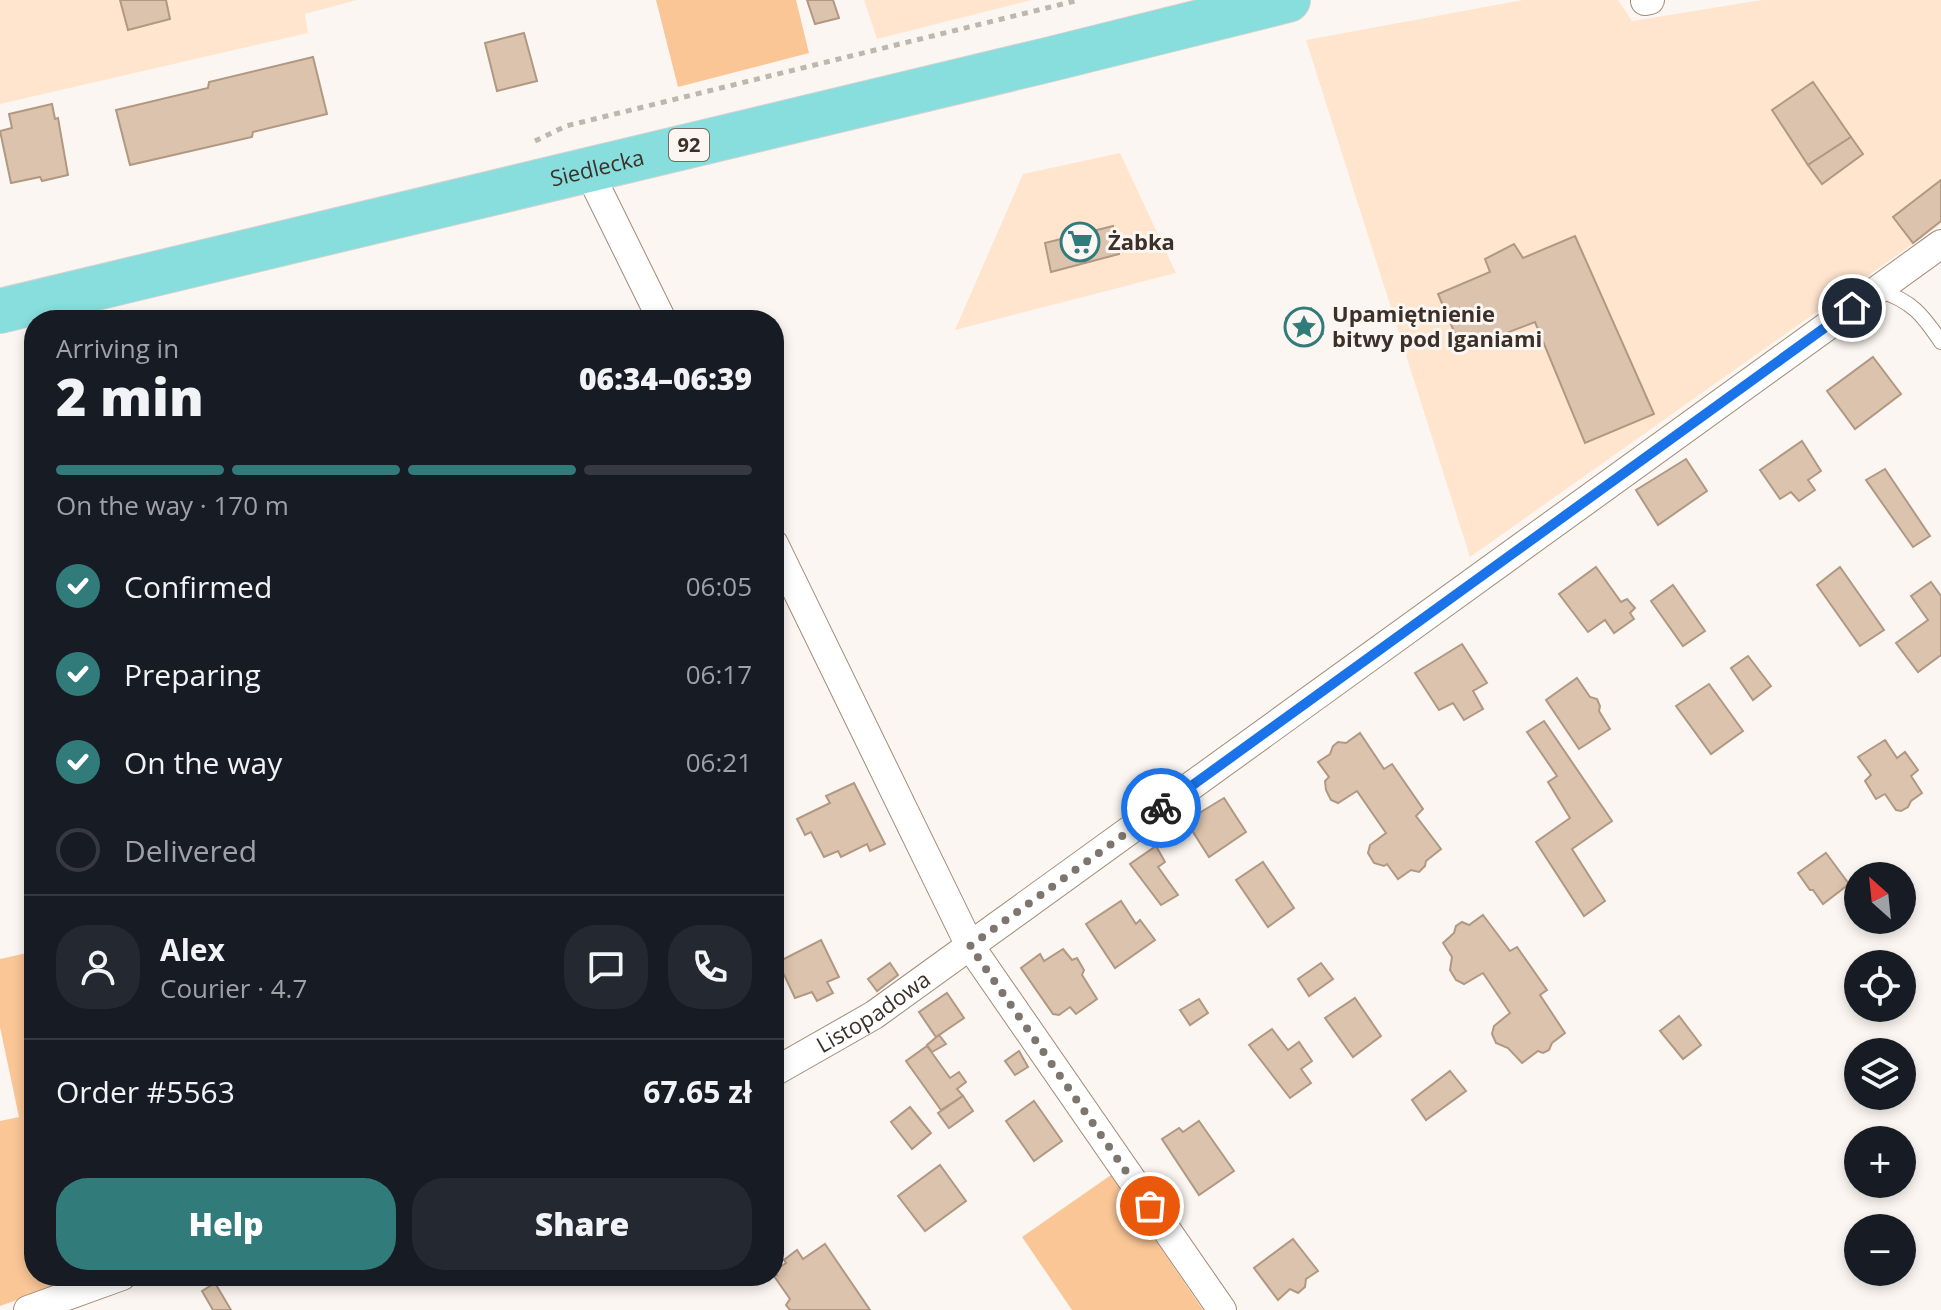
<!DOCTYPE html>
<html lang="en">
<head>
<meta charset="utf-8">
<style>
	:root { --surface:#171b24; --page:#242831; --text:#f1f3f6; --muted:#9ea1a6; --line:#363941; --accent:#327b7b }
	body { margin:0; font-family:"Open Sans",sans-serif; background:var(--page); color:var(--text); height:100vh; display:flex; flex-direction:column; font-size:30px; white-space:nowrap }
	* { box-sizing:border-box; margin:0 }
	p { font-size:26px; color:var(--muted) }
	.icon { flex:none; width:44px; height:44px; fill:none; stroke:currentColor; stroke-width:2; stroke-linecap:round; stroke-linejoin:round }
	.map { position:relative; flex:1; overflow:hidden }
	.sheet { position:absolute; left:24px; top:310px; width:760px; height:976px; display:flex; flex-direction:column; background:var(--surface); border-radius:32px; box-shadow:0 4px 12px #0003 }
	.sheet>* { flex:none }
	.needle { width:52px; rotate:333deg }
	.controls { position:absolute; left:1844px; top:862px; display:grid; gap:16px }
	.controls a { display:grid; place-items:center; width:72px; height:72px; border-radius:50%; background:var(--surface); box-shadow:0 4px 12px #0003; font-size:40px }
	.pin { position:absolute; display:grid; place-items:center; width:68px; height:68px; color:#fff; margin:-34px; border:4px solid #fff; border-radius:50%; box-shadow:0 2px 8px #0007 }
	.courier { position:absolute; display:grid; place-items:center; width:80px; height:80px; margin:-40px; border:6px solid #1a73e8; border-radius:50%; background:#fff; color:#222; box-shadow:0 2px 10px #0007 }
	.summary em { font-style:normal; font-weight:800 }
	.summary div { display:flex; flex-direction:column-reverse }
	.summary { display:flex; align-items:center; justify-content:space-between; height:136px; padding:0 32px }
	h1 { font-size:52px; font-weight:800; line-height:60px }
	.bar { display:grid; grid-template-columns:repeat(4,1fr); gap:12px 8px; align-content:center; height:96px; padding:0 32px }
	.bar i { height:10px; border-radius:6px; background:var(--line) }
	.bar .on { background:var(--accent) }
	.bar p { grid-column:span 4 }
	.line { display:flex; align-items:center; gap:20px; padding:0 32px; border-top:2px solid var(--line) }
	.line div { flex:1 }
	.round { display:grid; place-items:center; flex:none; width:84px; height:84px; border-radius:32px; background:var(--page) }
	ol { padding:0 32px; list-style:none }
	li { display:flex; align-items:center; gap:24px; height:88px }
	li p { margin-inline-start:auto }
	li .icon { padding:8px; border-radius:50%; background:var(--accent); color:#fff; stroke-width:4 }
	li:last-child { color:var(--muted) }
	li i { width:44px; height:44px; border:4px solid var(--line); border-radius:50% }
	.button { display:flex; gap:16px; margin-top:auto; padding:16px 32px }
	.button a { flex:1; height:92px; border-radius:32px; background:var(--accent); color:#fff; font-size:32px; font-weight:800; line-height:92px; text-align:center }
	.button a+a { background:var(--page); color:var(--text) }
	.map>svg:first-child { display:block }
	.built { fill:#ffe5ce }
	.green { fill:#fac696 }
	.building { fill:#dcc3ad; stroke:#b09882; stroke-width:2 }
	.lines { fill:none; stroke-linecap:round; stroke-linejoin:round }
	.service-casing { stroke:#a28b75; stroke-width:16 }
	.minor-casing { stroke:#a28b75; stroke-width:30 }
	.primary-casing { stroke:#d4d2d0; stroke-width:46 }
	.path { stroke:#bdb7b0; stroke-width:5; stroke-dasharray:6 6; stroke-linecap:butt }
	.service { stroke:#fff; stroke-width:14 }
	.minor { stroke:#fff; stroke-width:28 }
	.primary { stroke:#8dd; stroke-width:44 }
	.done { stroke:#7e766e; stroke-width:8; stroke-dasharray:0 14.4 }
	.route { stroke:#1a73e8; stroke-width:10 }
	.labels { text-anchor:middle; stroke-width:6; stroke-linejoin:round; paint-order:stroke }
	.shield { fill:#fbf6f1; stroke:#756c64; stroke-width:2 }
	.shield-label { font-size:20px; font-weight:bold; fill:#3b3128 }
	.street-label { font-size:22px; fill:#3b3128; stroke:#fbf6f1 }
	.poi-label { font-size:22px; font-weight:bold; fill:#3b3128; stroke:#fbf6f1; text-anchor:start }
</style>
</head>
<body>
<div class="map">
<svg width="1941" height="1310" viewBox="0 0 1941 1310">
	<rect width="100%" height="100%" fill="#fbf6f1"/>
	<g class="built">
		<polygon points="0,0 357,0 305,14 308,33 0,104"/>
		<polygon points="864,0 1032,0 877,39"/>
		<polygon points="1523,0 1618,0 1632,21 1762,0 1941,0 1941,224 1470,557 1306,40"/>
		<polygon points="1120,153 1176,273 955,330 1023,174"/>
	</g>
	<g class="green">
		<polygon points="656,0 796,0 809,53 678,87"/>
		<polygon points="27,953 34,984 34,1276 84,1276 0,1306 0,1121 19,1117 0,1027 0,959"/>
		<polygon points="1111,1175 1203,1310 1072,1310 1022,1237"/>
	</g>
	<g class="building">
		<polygon points="120,0 166,0 170,19 128,30"/>
		<polygon points="807,0 833,0 839,18 815,24"/>
		<polygon points="524,33 537,81 497,91 485,43"/>
		<polygon points="313,57 327,114 253,132 252,137 130,165 116,110 208,88 209,82"/>
		<polygon points="1813,82 1851,137 1808,165 1772,110"/>
		<polygon points="52,104 55,119 58,118 68,175 42,181 40,177 11,183 0,131 12,128 9,114"/>
		<polygon points="1851,137 1863,154 1822,184 1808,165"/>
		<polygon points="1941,180 1941,221 1913,243 1893,217"/>
		<polygon points="1113,226 1119,254 1051,272 1045,243"/>
		<polygon points="1575,236 1654,414 1585,443 1535,322 1462,350 1438,294 1490,272 1485,259 1514,244 1523,258"/>
		<polygon points="1311,308 1323,334 1296,343 1286,318"/>
		<polygon points="1873,357 1901,394 1855,429 1827,391"/>
		<polygon points="1802,441 1821,471 1808,480 1815,490 1799,501 1791,492 1780,499 1760,470"/>
		<polygon points="1686,459 1707,491 1658,525 1636,490"/>
		<polygon points="1885,469 1930,536 1913,547 1866,480"/>
		<polygon points="1596,567 1621,602 1627,599 1635,608 1630,613 1634,619 1614,633 1605,620 1588,632 1559,594"/>
		<polygon points="1840,567 1884,630 1860,646 1817,585"/>
		<polygon points="1931,582 1941,596 1941,655 1918,672 1896,643 1928,620 1911,596"/>
		<polygon points="1673,585 1705,631 1683,646 1651,601"/>
		<polygon points="1462,644 1487,683 1473,691 1483,709 1464,720 1453,703 1439,710 1415,673"/>
		<polygon points="1748,656 1771,686 1753,700 1731,668"/>
		<polygon points="1577,678 1590,697 1597,699 1600,706 1599,711 1610,729 1579,749 1546,700"/>
		<polygon points="1709,684 1743,731 1711,754 1676,706"/>
		<polygon points="1544,721 1612,821 1572,849 1605,901 1584,916 1536,842 1570,818 1548,782 1557,776 1527,732"/>
		<polygon points="1360,733 1384,769 1392,764 1423,809 1416,816 1441,849 1426,861 1425,866 1419,872 1411,870 1398,879 1387,864 1384,866 1374,863 1368,853 1370,845 1386,833 1357,791 1338,803 1331,800 1326,790 1325,781 1329,777 1318,762 1330,754 1333,746 1338,742 1346,743"/>
		<polygon points="1885,740 1897,758 1905,752 1918,770 1911,776 1922,793 1911,801 1908,807 1901,811 1896,810 1885,794 1876,799 1865,781 1871,775 1858,757"/>
		<polygon points="854,783 885,844 870,851 867,844 841,857 838,851 824,857 811,832 805,835 797,819 830,803 826,796"/>
		<polygon points="34,793 34,841 25,795"/>
		<polygon points="1224,798 1246,832 1209,857 1186,821"/>
		<polygon points="1156,846 1165,862 1158,867 1178,895 1161,905 1130,864"/>
		<polygon points="1826,853 1849,884 1823,904 1813,890 1810,890 1798,873"/>
		<polygon points="1263,862 1294,908 1268,927 1236,880"/>
		<polygon points="1121,901 1136,924 1140,920 1155,940 1115,968 1086,924"/>
		<polygon points="1483,915 1510,951 1517,947 1547,990 1540,995 1565,1033 1552,1043 1549,1050 1543,1053 1538,1051 1522,1063 1508,1048 1496,1043 1492,1034 1494,1026 1510,1013 1483,973 1464,984 1456,980 1450,970 1452,957 1443,943 1454,933 1456,926 1462,922 1469,925"/>
		<polygon points="821,940 839,977 827,982 833,993 817,1001 812,992 795,998 778,962"/>
		<polygon points="1063,949 1072,960 1077,958 1084,970 1082,975 1097,999 1076,1014 1070,1007 1059,1015 1053,1014 1021,968 1040,954 1044,961"/>
		<polygon points="890,963 898,975 877,991 868,979"/>
		<polygon points="1321,963 1333,979 1309,996 1298,979"/>
		<polygon points="947,993 964,1018 936,1037 919,1012"/>
		<polygon points="1355,998 1381,1036 1353,1057 1325,1018"/>
		<polygon points="1199,999 1208,1013 1190,1025 1180,1010"/>
		<polygon points="1679,1016 1701,1045 1683,1059 1660,1031"/>
		<polygon points="1272,1029 1288,1050 1299,1042 1312,1061 1301,1069 1311,1083 1290,1098 1249,1045"/>
		<polygon points="939,1035 946,1044 932,1052 927,1045"/>
		<polygon points="927,1046 950,1078 959,1072 966,1082 957,1089 963,1096 941,1110 906,1061"/>
		<polygon points="1019,1051 1028,1067 1015,1075 1005,1061"/>
		<polygon points="1450,1071 1466,1091 1426,1120 1412,1100"/>
		<polygon points="963,1096 973,1111 949,1128 938,1113"/>
		<polygon points="1034,1101 1062,1141 1034,1161 1006,1121"/>
		<polygon points="910,1107 931,1133 912,1149 891,1122"/>
		<polygon points="1199,1121 1234,1171 1199,1195 1162,1139 1179,1128 1183,1132"/>
		<polygon points="940,1165 966,1201 925,1231 898,1196"/>
		<polygon points="1293,1239 1318,1271 1306,1279 1305,1287 1298,1293 1290,1289 1278,1300 1254,1268"/>
		<polygon points="825,1244 870,1310 790,1310 786,1305 790,1299 774,1276 777,1275 774,1271 786,1263 784,1260 797,1250 803,1259"/>
		<polygon points="215,1283 231,1310 213,1310 202,1291"/>
	</g>
	<g class="lines">
		<g class="service-casing">
			<path id="service" d="M1878 290C1912 301 1922 314 1941 342"/>
		</g>
		<g class="minor-casing">
			<g id="minor">
				<polyline points="1645,1 1650,0"/>
				<polyline points="588,170 662,320"/>
				<polyline points="774,544 970,946 1222,1310"/>
				<path id="s1" d="M774 1072 874 1015 1941 244"/>
				<polyline points="28,1310 122,1276"/>
			</g>
		</g>
		<g class="primary-casing">
			<g id="primary">
				<path id="s2" d="M0 311 1043 61 1288 0"/>
			</g>
		</g>
		<polyline class="path" points="535,141 566,126 1079,0"/>
		<use href="#service" class="service"/>
		<use href="#minor" class="minor"/>
		<use href="#primary" class="primary"/>
	</g>
	<g class="lines">
		<polyline class="done" points="1150,1206 970,946 1161,808"/>
		<polyline class="route" points="1161,808 1852,308"/>
	</g>
	<defs>
		<g id="supermarket-ring" transform="scale(2)"><circle r="9.5" fill="#fbf6f1" stroke="#327b7b" stroke-width="1.5"/><path d="M-6-5.5h2.5l.6 2H6L4.5 2H-2.5L-4.4-4H-6ZM-1.5 3.2a1.3 1.3 0 1 0 .1 0ZM3 3.2a1.3 1.3 0 1 0 .1 0Z" fill="#327b7b"/></g>
		<g id="sight-ring" transform="scale(2)"><circle r="9.5" fill="#fbf6f1" stroke="#327b7b" stroke-width="1.5"/><path d="M0-6L1.8-2.2L6-1.7L2.9 1.2L3.7 5.4L0 3.3L-3.7 5.4L-2.9 1.2L-6-1.7L-1.8-2.2Z" fill="#327b7b"/></g>
	</defs>
	<g fill-rule="evenodd">
		<use href="#supermarket-ring" x="1080" y="242"/>
		<use href="#sight-ring" x="1304" y="327"/>
	</g>
	<g class="labels">
		<rect class="shield" x="669" y="129" width="40" height="32" rx="6"/>
		<g class="shield-label">
			<text x="689" y="152">92</text>
		</g>
		<g class="street-label">
			<text dy="8" stroke="none"><textPath href="#s2" startOffset="614">Siedlecka</textPath></text>
			<text dy="8" stroke="none"><textPath href="#s1" startOffset="116">Listopadowa</textPath></text>
		</g>
		<g class="poi-label">
			<text x="1108" y="250">Żabka</text>
			<text x="1332" y="322">Upamiętnienie<tspan x="1332" dy="25">bitwy pod Iganiami</tspan></text>
		</g>
	</g>
</svg>
<div class="controls">
<a><svg class="needle" viewBox="-14 -14 28 28"><path d="M0-13l5 13h-10z" fill="#e53935"/><path d="M0 13l5-13h-10z" fill="#9ea1a6"/></svg></a>
<a><svg class="icon" aria-label="locate" viewBox="0 0 24 24"><circle cx="12" cy="12" r="6"/><path d="M12 2v4M12 18v4M2 12h4M18 12h4"/></svg></a>
<a><svg class="icon" aria-label="layers" viewBox="0 0 24 24"><path d="M12 4l9 5-9 5-9-5zM3 14l9 5 9-5"/></svg></a>
<a>+</a>
<a>−</a>
</div>
<div class="pin" style="left:1150px;top:1206px;background:#ea580c"><svg class="icon" aria-label="bag" viewBox="0 0 24 24"><path d="M5 8h14l-1 12H6zM9 8a3 3 0 0 1 6 0"/></svg></div>
<div class="pin" style="left:1852px;top:308px;background:#1f2937"><svg class="icon" aria-label="home" viewBox="0 0 24 24"><path d="M3 11l9-7 9 7M6 9v11h12V9"/></svg></div>
<div class="courier" style="left:1161px;top:808px"><svg class="icon" aria-label="bike" viewBox="0 0 24 24"><circle cx="6" cy="16" r="4"/><circle cx="18" cy="16" r="4"/><path d="M6 16l4-8h5l3 8M10 8l3 8H6M13 5h3"/></svg></div>
<section class="sheet">
<div class="summary"><div><h1>2 min</h1><p>Arriving in</p></div><em>06:34–06:39</em></div>
<div class="bar"><i class="on"></i><i class="on"></i><i class="on"></i><i></i><p>On the way · 170 m</p></div>
<ol>
<li><svg class="icon" aria-label="check" viewBox="0 0 24 24"><path d="M5 12l5 5 9-10"/></svg>Confirmed<p>06:05</p></li>
<li><svg class="icon" aria-label="check" viewBox="0 0 24 24"><path d="M5 12l5 5 9-10"/></svg>Preparing<p>06:17</p></li>
<li><svg class="icon" aria-label="check" viewBox="0 0 24 24"><path d="M5 12l5 5 9-10"/></svg>On the way<p>06:21</p></li>
<li><i></i>Delivered</li>
</ol>
<div class="line" style="height:144px"><a class="round"><svg class="icon" aria-label="person" viewBox="0 0 24 24"><circle cx="12" cy="8" r="4"/><path d="M4 21q1-7 8-7t8 7"/></svg></a><div><b>Alex</b><p>Courier · 4.7</p></div><a class="round"><svg class="icon" aria-label="chat" viewBox="0 0 24 24"><path d="M4 5h16v11H9l-5 4z"/></svg></a><a class="round"><svg class="icon" aria-label="phone" viewBox="0 0 24 24"><path d="M5 4h4l2 5-3 2q2 4 5 5l2-3 5 2v4C11 20 4 13 5 4z"/></svg></a></div>
<div class="line" style="height:104px"><div>Order #5563</div><b>67.65 zł</b></div>
<div class="button"><a>Help</a><a>Share</a></div>
</section>
</div>
</body>
</html>
